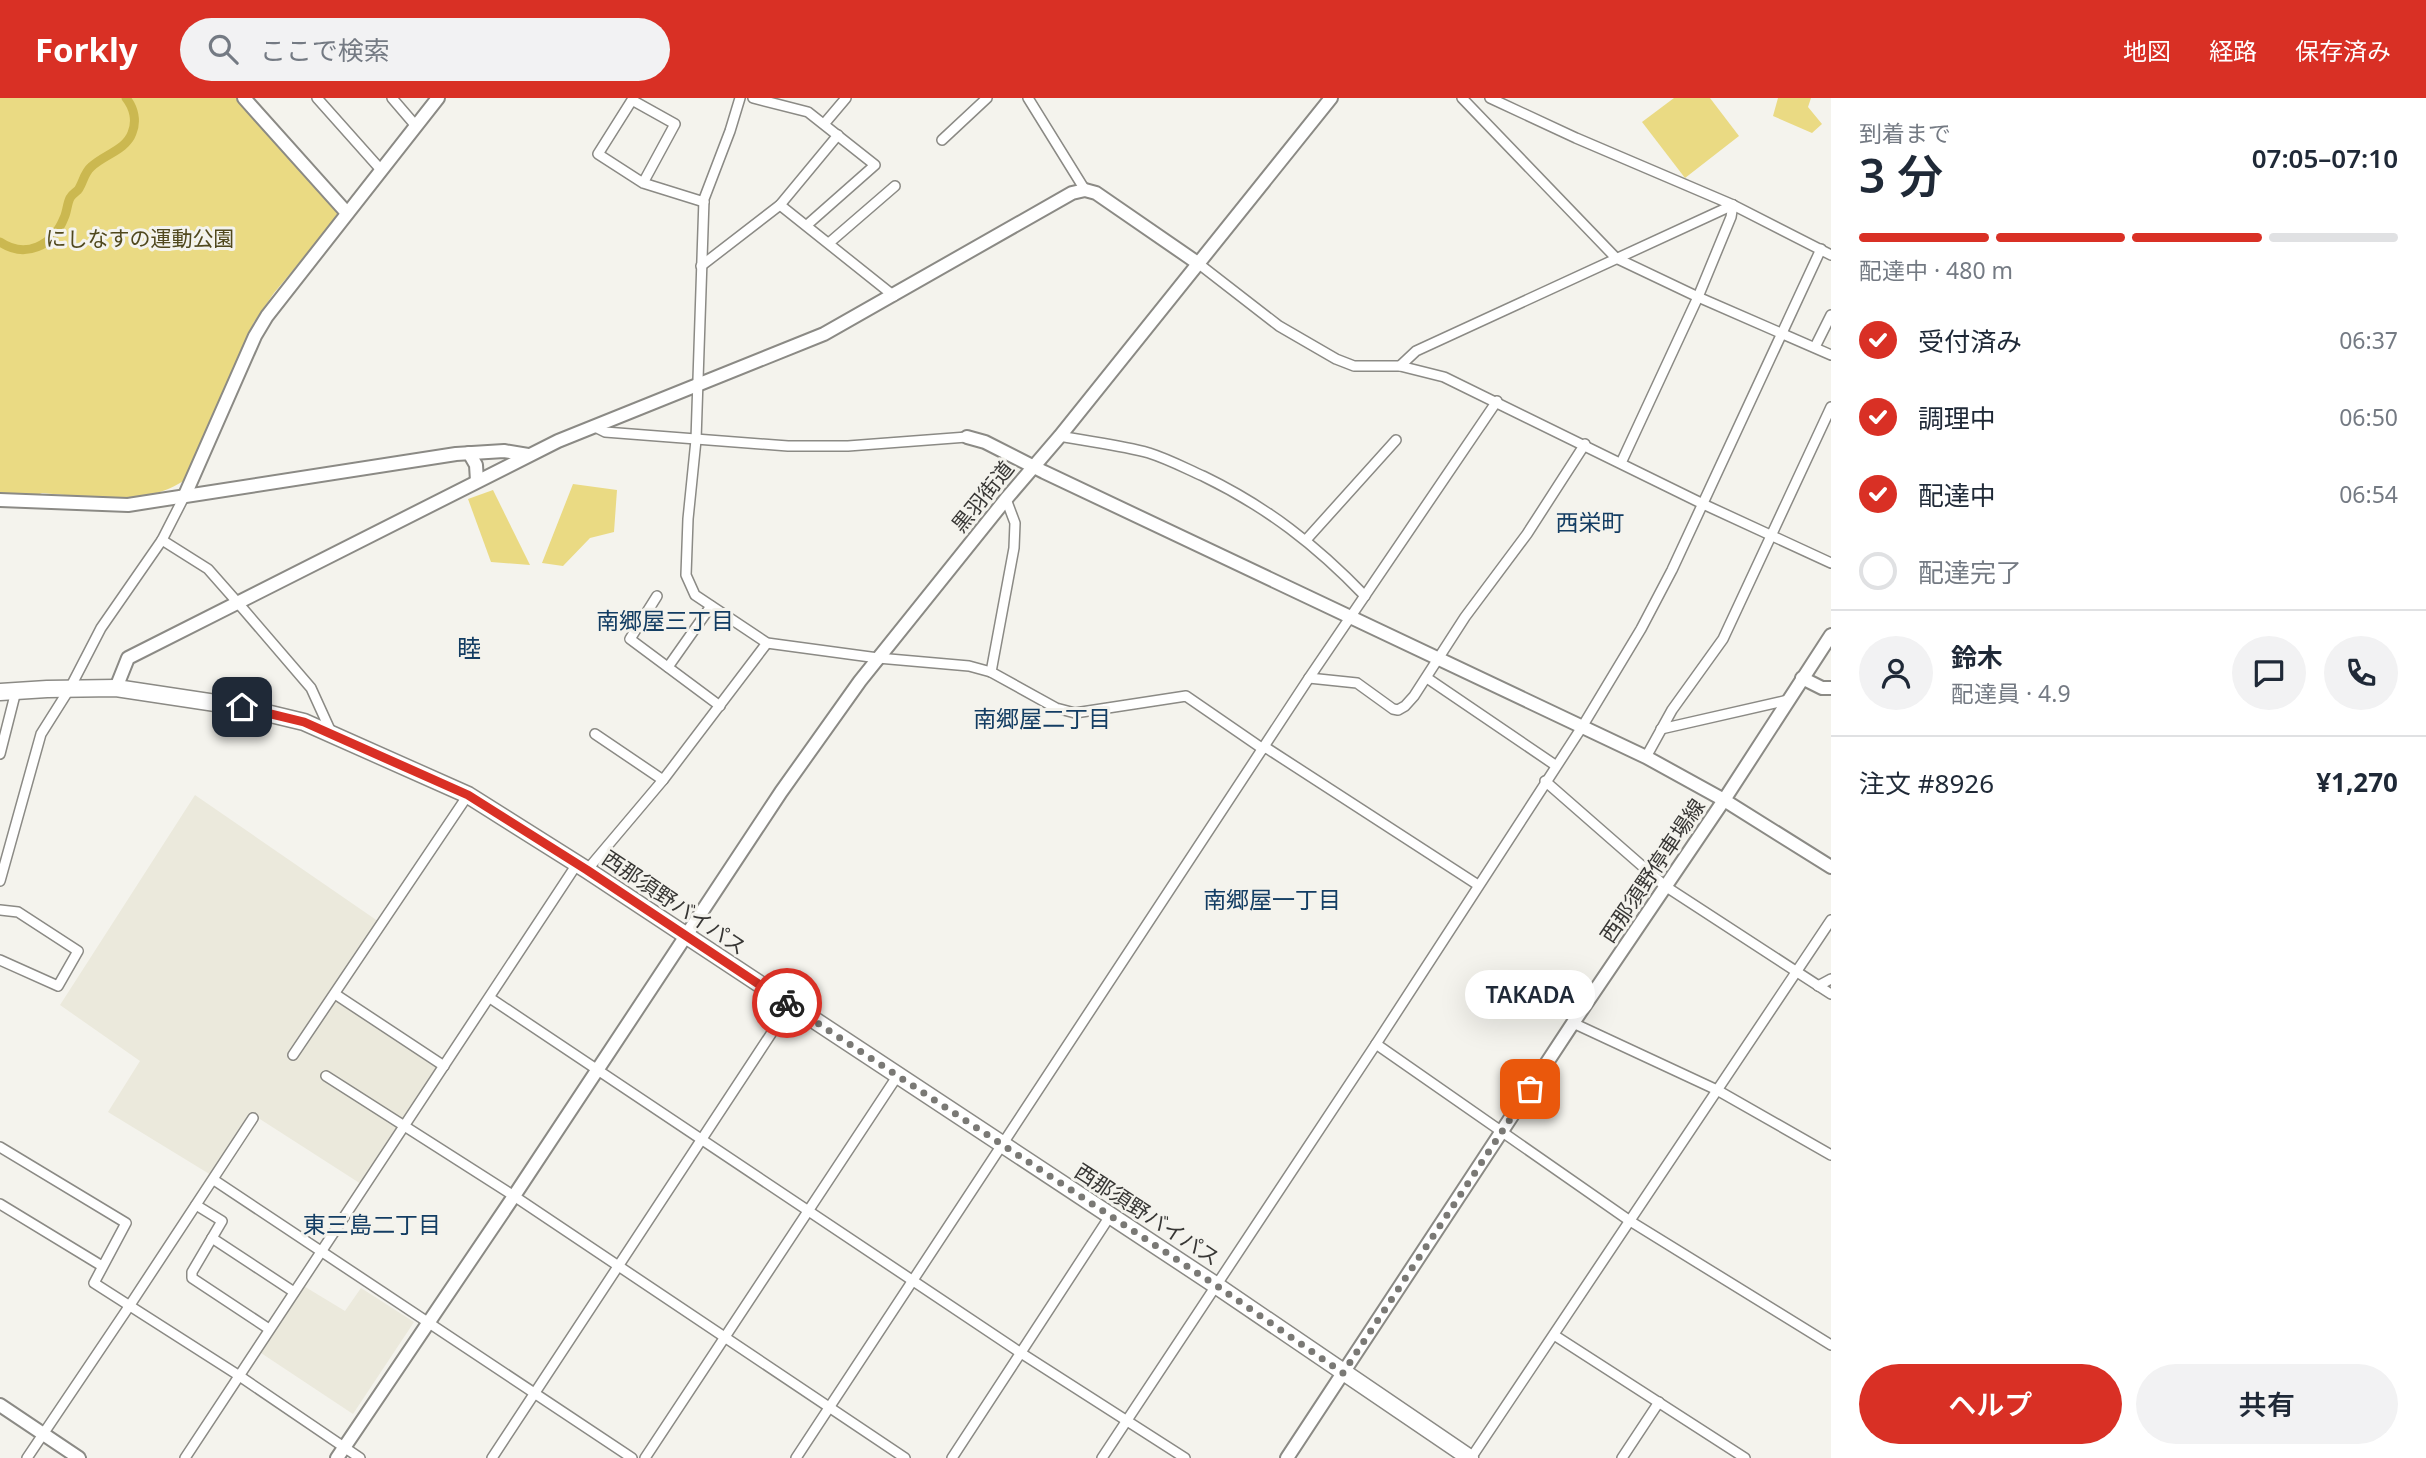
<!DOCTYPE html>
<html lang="ja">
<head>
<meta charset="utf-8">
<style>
	:root { --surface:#fff; --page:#f2f2f3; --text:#1f2937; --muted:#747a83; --line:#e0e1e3; --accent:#d93025 }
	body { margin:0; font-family:"Noto Sans","Noto Sans JP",sans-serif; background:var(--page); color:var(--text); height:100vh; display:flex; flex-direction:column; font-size:26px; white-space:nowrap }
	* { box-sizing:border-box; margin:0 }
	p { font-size:23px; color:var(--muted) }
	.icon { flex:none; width:38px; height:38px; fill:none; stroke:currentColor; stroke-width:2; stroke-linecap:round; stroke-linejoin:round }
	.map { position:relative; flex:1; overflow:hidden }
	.side { display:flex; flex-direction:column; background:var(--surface); width:595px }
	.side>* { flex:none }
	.pin { position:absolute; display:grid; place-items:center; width:60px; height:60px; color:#fff; margin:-30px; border-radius:14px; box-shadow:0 4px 10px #0006 }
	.courier { position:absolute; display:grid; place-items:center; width:70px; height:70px; margin:-35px; border:5px solid #d93025; border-radius:50%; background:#fff; color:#222; box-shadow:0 2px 9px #0007 }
	.bubble { position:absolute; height:49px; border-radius:24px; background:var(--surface); box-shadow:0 7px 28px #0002; font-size:23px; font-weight:600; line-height:49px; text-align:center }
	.overview em { font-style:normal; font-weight:600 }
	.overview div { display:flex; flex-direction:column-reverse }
	.overview { display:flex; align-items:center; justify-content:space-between; height:119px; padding:0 28px }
	h1 { font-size:46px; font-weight:600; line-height:52px }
	.bar { display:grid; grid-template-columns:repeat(4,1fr); gap:10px 7px; align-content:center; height:84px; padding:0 28px }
	.bar i { height:9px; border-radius:5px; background:var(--line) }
	.bar .current { background:var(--accent) }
	.bar p { grid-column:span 4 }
	.line { display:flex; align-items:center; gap:18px; padding:0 28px; border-top:2px solid var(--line) }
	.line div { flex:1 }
	.round { display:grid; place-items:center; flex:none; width:74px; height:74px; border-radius:37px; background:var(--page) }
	ol { padding:0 28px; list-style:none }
	li { display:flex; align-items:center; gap:21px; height:77px }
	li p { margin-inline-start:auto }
	li .icon { padding:7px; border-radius:50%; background:var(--accent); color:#fff; stroke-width:4 }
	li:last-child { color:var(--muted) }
	li i { width:38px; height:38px; border:4px solid var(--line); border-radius:50% }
	.action { display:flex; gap:14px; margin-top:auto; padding:14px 28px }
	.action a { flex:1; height:80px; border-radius:42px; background:var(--accent); color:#fff; font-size:28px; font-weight:600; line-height:80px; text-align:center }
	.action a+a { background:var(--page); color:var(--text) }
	header { display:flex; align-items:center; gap:42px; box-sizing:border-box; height:98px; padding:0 35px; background:var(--accent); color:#fff }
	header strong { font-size:33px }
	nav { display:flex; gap:38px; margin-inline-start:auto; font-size:24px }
	.search { width:490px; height:63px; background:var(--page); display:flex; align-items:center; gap:18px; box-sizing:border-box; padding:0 24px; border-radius:38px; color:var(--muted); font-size:26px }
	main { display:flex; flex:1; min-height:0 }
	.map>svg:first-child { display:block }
	.built { fill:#ebe9dc }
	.green { fill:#eada83 }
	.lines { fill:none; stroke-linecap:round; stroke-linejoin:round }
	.canal { stroke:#cbb850; stroke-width:9 }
	.street-casing { stroke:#8b8a85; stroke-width:12 }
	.secondary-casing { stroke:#8b8a85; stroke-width:16 }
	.highway-casing { stroke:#8b8a85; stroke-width:19 }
	.street { stroke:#fff; stroke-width:9 }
	.secondary { stroke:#fff; stroke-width:12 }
	.highway { stroke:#fff; stroke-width:16 }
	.done { stroke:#7a7975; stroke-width:7; stroke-dasharray:0 12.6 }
	.route { stroke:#d93025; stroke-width:9 }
	.labels { text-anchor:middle; stroke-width:6; stroke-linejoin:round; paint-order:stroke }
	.park-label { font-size:21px; fill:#50481d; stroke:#f4f3ed }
	.street-label { font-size:21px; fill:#383735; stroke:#f4f3ed }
	.neighbourhood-label { font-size:23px; fill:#133d63; stroke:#f4f3ed }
	.quarter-label { font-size:24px; fill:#133d63; stroke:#f4f3ed }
</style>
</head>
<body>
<header>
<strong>Forkly</strong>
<div class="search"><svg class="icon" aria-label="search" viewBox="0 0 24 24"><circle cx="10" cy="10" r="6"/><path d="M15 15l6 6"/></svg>ここで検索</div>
<nav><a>地図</a><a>経路</a><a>保存済み</a></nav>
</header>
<main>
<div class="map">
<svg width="1831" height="1360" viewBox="0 0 1831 1360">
	<rect width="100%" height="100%" fill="#f4f3ed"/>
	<g class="built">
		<polygon points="195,697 385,828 336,902 439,970 361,1086 252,1016 211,1077 108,1014 140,963 60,907"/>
		<polygon points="302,1187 345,1213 361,1190 414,1224 353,1316 258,1253"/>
	</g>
	<g class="green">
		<path d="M0 0H237L339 117 274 195 254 224 186 381C147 410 87 398 42 395L35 398 0 396Z"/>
		<polygon points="1674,0 1710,0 1739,38 1685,80 1642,24"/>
		<polygon points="1778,0 1811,0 1808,9 1822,26 1812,35 1773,18"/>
		<polygon points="573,386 617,392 614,434 590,440 563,468 542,465"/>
		<polygon points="493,392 530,467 491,464 468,401"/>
	</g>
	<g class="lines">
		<path class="canal" d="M0 144C25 161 53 148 64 120 67 114 67 106 70 100 72 96 75 95 78 92 83 85 84 75 91 69 103 57 126 52 132 35 137 23 134 10 126 0"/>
		<g class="street-casing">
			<g id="street">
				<polyline points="317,0 382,73"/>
				<polyline points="392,0 416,28"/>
				<polyline points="740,0 730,33 704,101 696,342 688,421 686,477 695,497 767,545 878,560 969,568 991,574 1056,610 1075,615 1186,598 1263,651"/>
				<polyline points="753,0 808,14 875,67 807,127"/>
				<polyline points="1028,0 1085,92"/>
				<polyline points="1462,0 1616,160 1698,199 1831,257"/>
				<polyline points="1490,0 1576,40 1733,107 1831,157"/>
				<polyline points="824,26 846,0"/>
				<polyline points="942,42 987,0"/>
				<polyline points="643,85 675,26 632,2 598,56 643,85 704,104"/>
				<polyline points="780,107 894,198"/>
				<polyline points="829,145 895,88"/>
				<polyline points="1199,166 1279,228 1336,261 1354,268 1400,268 1444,279 1703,406 1831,465"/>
				<polyline points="701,168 780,107 838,37"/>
				<polyline points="1815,249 1831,217"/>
				<polyline points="1400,268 1416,253 1733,107"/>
				<polyline points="593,328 605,334 788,348 848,348 967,339"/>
				<path d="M1060 338C1090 344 1120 347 1149 355 1168 361 1185 370 1203 378 1267 409 1316 447 1365 498"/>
				<polyline points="1621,365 1698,199 1731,119 1733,107"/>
				<polyline points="162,442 208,471 238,505 311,590 331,634"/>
				<polyline points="1306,442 1396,342"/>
				<polyline points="657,498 630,541 720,608"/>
				<polyline points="668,569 711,508"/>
				<polyline points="991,574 1014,450 1015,425 1006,401"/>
				<polyline points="1309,580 1357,585 1393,611 1398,612 1405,608 1414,598 1465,519 1527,436 1585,346"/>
				<polyline points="1427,580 1555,667"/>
				<polyline points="1661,631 1788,602"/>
				<polyline points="595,636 663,682"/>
				<polyline points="1265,649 1478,787"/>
				<polyline points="0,656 16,593"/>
				<polyline points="1646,659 1672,612 1723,541 1831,309"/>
				<polyline points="1545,683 1665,788 1831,896"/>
				<polyline points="587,772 663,682 767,545"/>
				<polyline points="0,783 41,636 70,590 101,530 162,442 185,397"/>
				<polyline points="0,812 18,814 78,853 58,888 0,862"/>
				<polyline points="1818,888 1831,881"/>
				<polyline points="335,896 444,968"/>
				<polyline points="490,900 1021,1255 1185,1360"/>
				<polyline points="1573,925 1717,992 1831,1057"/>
				<polyline points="1376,946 1630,1123 1831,1247"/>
				<polyline points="293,957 468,697"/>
				<polyline points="326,978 514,1098 905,1360"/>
				<polyline points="0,1049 126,1125 94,1185 238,1277 360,1360"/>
				<polyline points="214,1082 632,1360"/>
				<polyline points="0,1106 102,1168"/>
				<polyline points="196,1107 222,1123 192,1174 192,1180 269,1231"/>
				<polyline points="212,1140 294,1194"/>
				<polyline points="1554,1237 1745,1360"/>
				<polyline points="27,1360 130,1207 253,1020"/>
				<polyline points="185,1360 577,766"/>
				<polyline points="492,1360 790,907"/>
				<polyline points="645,1360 898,977"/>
				<polyline points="796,1360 1309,580 1497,303"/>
				<polyline points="952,1360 1110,1118"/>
				<polyline points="1102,1360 1376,946 1582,629 1641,531 1672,472 1821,151"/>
				<polyline points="1471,1360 1831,822"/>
				<polyline points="1622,1360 1659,1304"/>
			</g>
		</g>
		<g class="secondary-casing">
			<g id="secondary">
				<polyline points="244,0 347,115"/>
				<polyline points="967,339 985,344 1044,374 1646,659 1724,702 1831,769"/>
				<polyline points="469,355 476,367 477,383"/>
				<polyline points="185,397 255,238 267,218 438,0"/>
				<polyline points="0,402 128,407 456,356 504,353 528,357"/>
				<polyline points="1802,580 1822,590 1831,590"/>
				<polyline points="116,590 128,560 558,343 824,236 1072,95 1085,92 1096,95 1199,166"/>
				<polyline points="0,1307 79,1360"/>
				<polyline points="337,1360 514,1098 781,694 860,583 1006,401 1060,338 1331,0"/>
				<polyline points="1287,1360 1573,925 1724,702 1831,537"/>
			</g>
		</g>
		<g class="highway-casing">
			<polyline id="highway" points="0,594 47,591 116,590 242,609 304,624 468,697 587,772 1217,1188 1470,1360"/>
		</g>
		<use href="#street" class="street"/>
		<use href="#secondary" class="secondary"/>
		<use href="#highway" class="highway"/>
	</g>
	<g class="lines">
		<polyline class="done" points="787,905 1217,1188 1343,1275 1530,991"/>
		<polyline class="route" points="242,609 304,624 468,697 587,772 787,905"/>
	</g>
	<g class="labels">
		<g class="park-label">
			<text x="140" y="148">にしなすの運動公園</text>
		</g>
		<g class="street-label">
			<text transform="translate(983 399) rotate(-51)" y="7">黒羽街道</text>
			<text transform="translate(1653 773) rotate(-56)" y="7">西那須野停車場線</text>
			<text transform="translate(674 805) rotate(34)" y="7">西那須野バイパス</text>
			<text transform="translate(1147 1117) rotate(33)" y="7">西那須野バイパス</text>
		</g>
		<g class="neighbourhood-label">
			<text x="1590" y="433">西栄町</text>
			<text x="665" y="531">南郷屋三丁目</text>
			<text x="1042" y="629">南郷屋二丁目</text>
			<text x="1272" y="810">南郷屋一丁目</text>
			<text x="372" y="1135">東三島二丁目</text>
		</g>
		<g class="quarter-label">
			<text x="469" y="559">睦</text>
		</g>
	</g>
</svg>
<div class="pin" style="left:1530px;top:991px;background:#ea580c"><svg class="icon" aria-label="bag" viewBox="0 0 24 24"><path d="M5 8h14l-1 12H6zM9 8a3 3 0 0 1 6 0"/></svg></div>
<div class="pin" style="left:242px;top:609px;background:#1f2937"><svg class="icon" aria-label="home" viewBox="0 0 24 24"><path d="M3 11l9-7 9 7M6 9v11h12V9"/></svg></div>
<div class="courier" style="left:787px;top:905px"><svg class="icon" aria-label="bike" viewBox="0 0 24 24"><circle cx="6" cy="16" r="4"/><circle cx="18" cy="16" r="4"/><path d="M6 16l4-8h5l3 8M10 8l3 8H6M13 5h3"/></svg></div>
<div class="bubble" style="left:1465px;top:872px;width:130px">TAKADA</div>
</div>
<section class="side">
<div class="overview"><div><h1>3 分</h1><p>到着まで</p></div><em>07:05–07:10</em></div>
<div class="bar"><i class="current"></i><i class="current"></i><i class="current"></i><i></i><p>配達中 · 480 m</p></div>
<ol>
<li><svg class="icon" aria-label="check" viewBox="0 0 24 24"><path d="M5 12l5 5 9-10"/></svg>受付済み<p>06:37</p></li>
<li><svg class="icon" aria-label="check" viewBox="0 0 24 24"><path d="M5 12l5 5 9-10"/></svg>調理中<p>06:50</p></li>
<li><svg class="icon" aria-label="check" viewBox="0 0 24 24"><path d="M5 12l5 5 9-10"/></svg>配達中<p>06:54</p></li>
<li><i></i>配達完了</li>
</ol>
<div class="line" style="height:126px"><a class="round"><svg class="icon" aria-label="person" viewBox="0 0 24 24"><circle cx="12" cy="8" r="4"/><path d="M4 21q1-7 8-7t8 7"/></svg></a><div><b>鈴木</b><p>配達員 · 4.9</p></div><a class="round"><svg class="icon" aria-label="chat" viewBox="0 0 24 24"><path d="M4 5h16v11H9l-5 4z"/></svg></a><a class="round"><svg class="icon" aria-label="phone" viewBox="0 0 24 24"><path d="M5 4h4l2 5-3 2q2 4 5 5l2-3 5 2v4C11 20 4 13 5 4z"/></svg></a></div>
<div class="line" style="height:91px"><div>注文 #8926</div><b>¥1,270</b></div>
<div class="action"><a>ヘルプ</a><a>共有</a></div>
</section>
</main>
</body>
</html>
